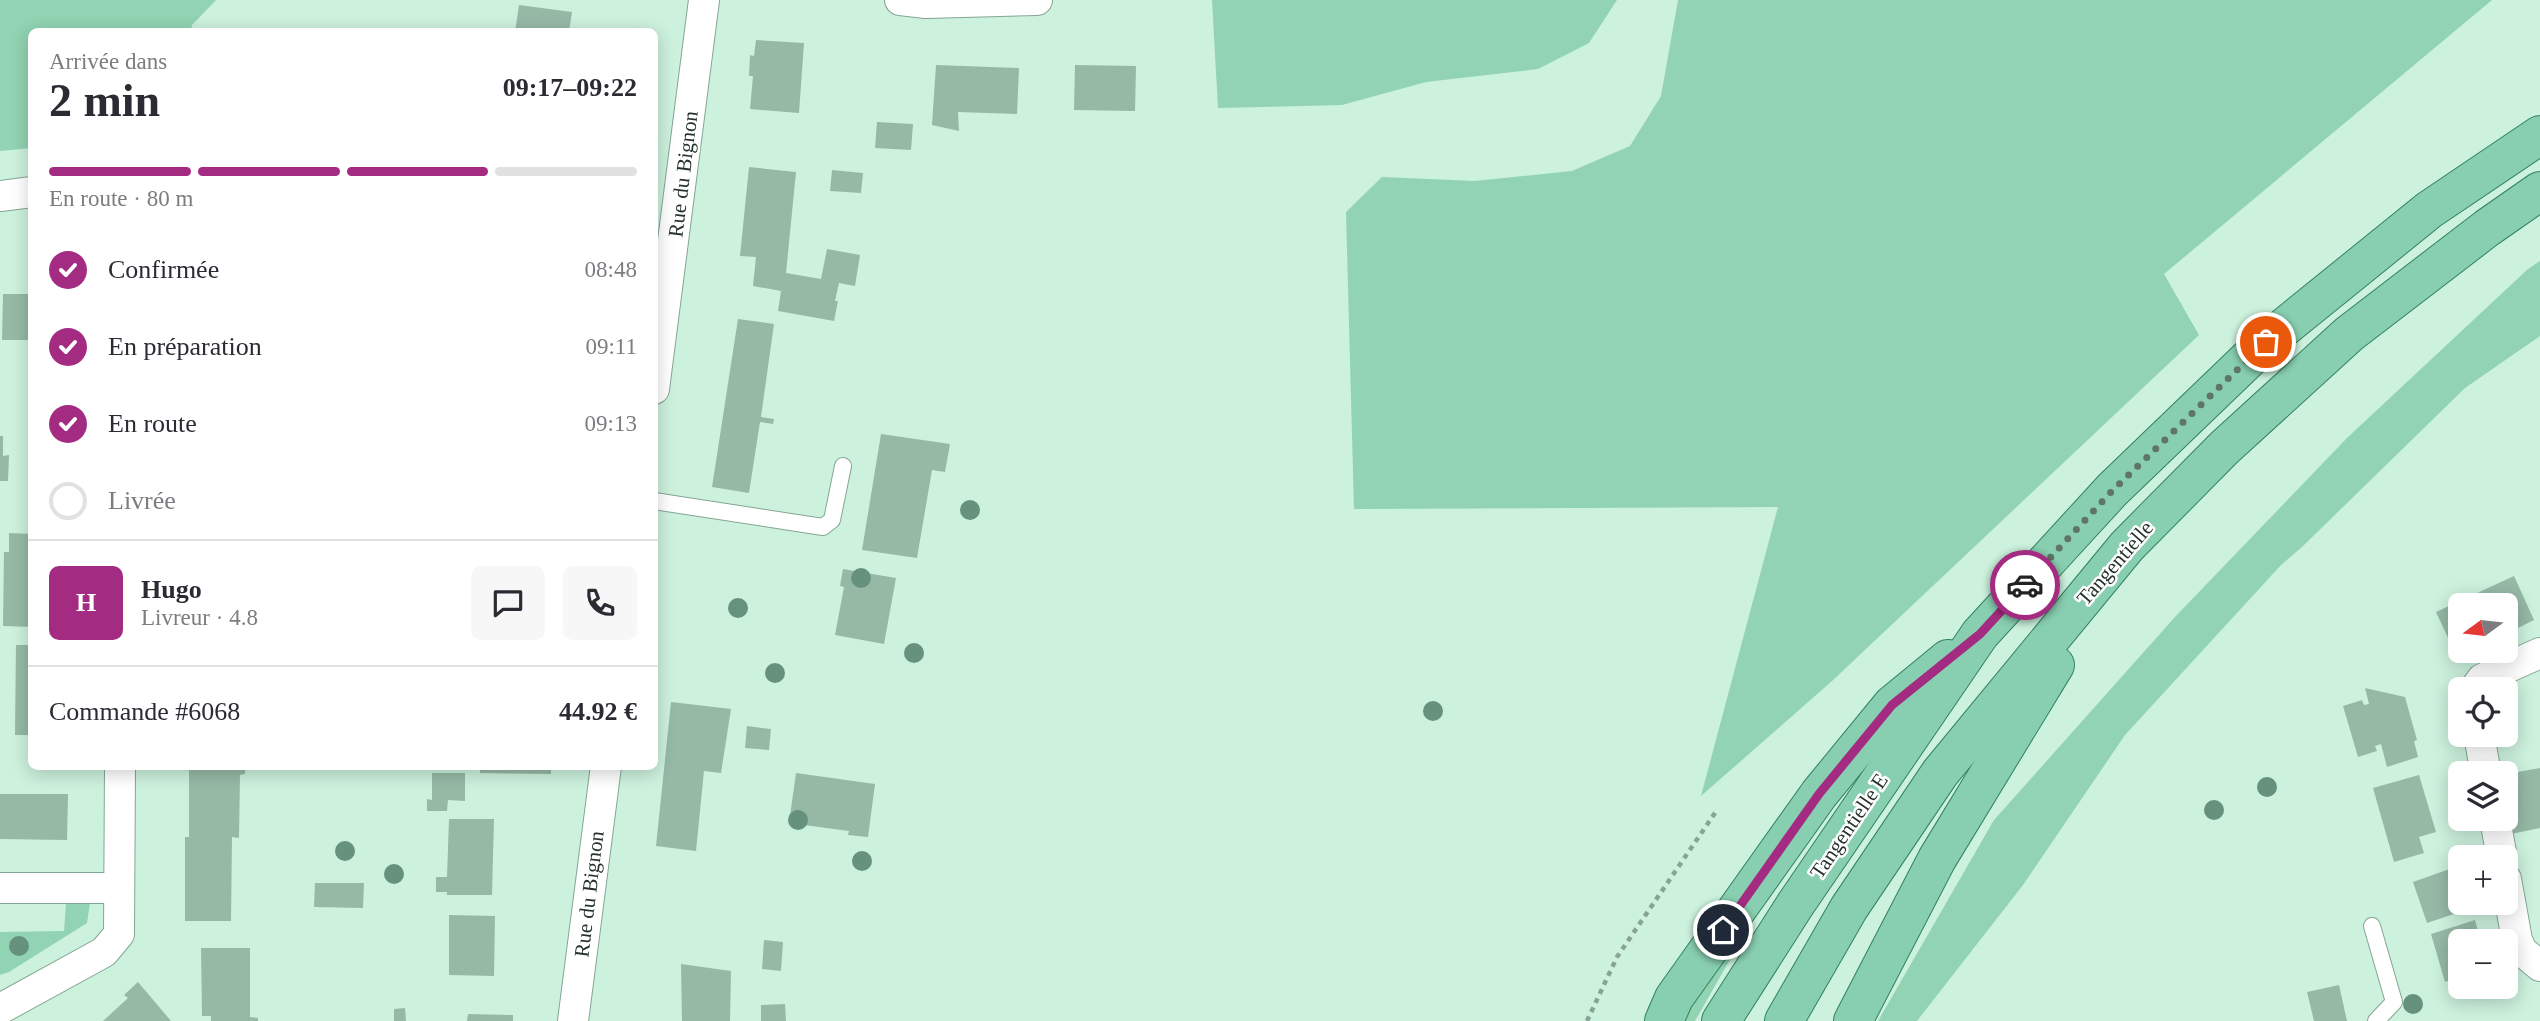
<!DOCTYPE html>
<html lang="fr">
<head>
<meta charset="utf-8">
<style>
	:root { --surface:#fff; --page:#f7f7f7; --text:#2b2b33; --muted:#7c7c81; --line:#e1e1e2; --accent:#a42b82 }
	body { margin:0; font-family:"Times New Roman",serif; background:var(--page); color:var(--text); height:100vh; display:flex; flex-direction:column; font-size:26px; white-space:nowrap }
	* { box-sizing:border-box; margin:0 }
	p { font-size:23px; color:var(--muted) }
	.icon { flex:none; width:38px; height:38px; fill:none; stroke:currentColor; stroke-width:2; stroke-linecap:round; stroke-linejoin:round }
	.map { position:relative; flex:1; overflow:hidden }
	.drawer { position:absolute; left:28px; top:28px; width:630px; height:742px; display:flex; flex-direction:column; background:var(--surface); border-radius:10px; box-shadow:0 4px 18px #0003 }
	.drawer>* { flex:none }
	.needle { width:46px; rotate:255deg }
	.tools { position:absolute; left:2448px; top:593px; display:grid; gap:14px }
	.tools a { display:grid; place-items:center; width:70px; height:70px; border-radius:10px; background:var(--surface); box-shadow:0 4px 18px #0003; font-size:35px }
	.pin { position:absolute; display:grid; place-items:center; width:60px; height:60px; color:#fff; margin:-30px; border:4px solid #fff; border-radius:50%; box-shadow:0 2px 7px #0007 }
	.courier { position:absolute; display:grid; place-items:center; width:70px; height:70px; margin:-35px; border:5px solid #a42b82; border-radius:50%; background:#fff; color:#222; box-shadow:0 2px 9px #0007 }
	.summary em { font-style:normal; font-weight:700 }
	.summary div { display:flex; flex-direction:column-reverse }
	.summary { display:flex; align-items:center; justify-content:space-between; height:119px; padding:0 21px }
	h1 { font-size:46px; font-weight:700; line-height:52px }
	.bar { display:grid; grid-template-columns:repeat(4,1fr); gap:10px 7px; align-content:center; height:84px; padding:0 21px }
	.bar i { height:9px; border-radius:5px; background:var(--line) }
	.bar .active { background:var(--accent) }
	.bar p { grid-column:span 4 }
	.line { display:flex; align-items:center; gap:18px; padding:0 21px; border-top:2px solid var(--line) }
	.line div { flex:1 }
	.round { display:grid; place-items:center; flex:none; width:74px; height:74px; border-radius:10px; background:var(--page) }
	ol { padding:0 21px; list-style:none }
	li { display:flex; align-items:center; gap:21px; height:77px }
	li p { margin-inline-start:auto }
	li .icon { padding:7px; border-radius:50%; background:var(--accent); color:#fff; stroke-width:4 }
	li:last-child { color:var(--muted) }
	li i { width:38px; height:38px; border:4px solid var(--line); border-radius:50% }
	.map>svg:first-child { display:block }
	.green { fill:#91d3b2 }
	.building { fill:#96b9a6 }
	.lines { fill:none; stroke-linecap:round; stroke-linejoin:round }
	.lane-casing { stroke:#84a694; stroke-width:18 }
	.street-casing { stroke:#84a694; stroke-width:32 }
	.primary-casing { stroke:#318260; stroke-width:40 }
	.path { stroke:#88a394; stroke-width:4.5; stroke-dasharray:5 5; stroke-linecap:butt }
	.lane { stroke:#fff; stroke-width:16 }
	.street { stroke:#fff; stroke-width:30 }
	.primary { stroke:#88ceb0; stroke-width:38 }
	.tree { fill:#66917d }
	.done { stroke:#5f7569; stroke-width:7; stroke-dasharray:0 12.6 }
	.route { stroke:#a42b82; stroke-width:9 }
	.labels { text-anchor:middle; stroke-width:5; stroke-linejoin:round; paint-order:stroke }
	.street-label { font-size:21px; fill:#24322b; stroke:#fff }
</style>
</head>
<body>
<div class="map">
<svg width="2540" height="1021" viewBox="0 0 2540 1021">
	<rect width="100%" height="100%" fill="#ccf1dd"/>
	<g class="green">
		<polygon points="0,0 216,0 192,25 191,31 32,32 31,148 0,151"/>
		<polygon points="1212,0 1617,0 1589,43 1538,69 1426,82 1342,105 1218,108"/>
		<polygon points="1678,0 2492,0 2164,274 2199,335 1832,681 1701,796 1778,507 1354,509 1346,212 1382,177 1475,181 1572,171 1630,146 1661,96"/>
		<polygon points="2540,261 2540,336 2465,388 2303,546 2281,565 2125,735 2023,885 1917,1021 1878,1021 1994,820 2175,617 2347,438 2528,269"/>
		<polygon points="1774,882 1695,1021 1681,1021"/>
		<polygon points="90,903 87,923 9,972 0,975 0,932 64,931 66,904"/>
	</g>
	<g class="building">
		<polygon points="519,5 572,12 569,32 515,32"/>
		<polygon points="756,40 804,43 799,113 750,109 753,76 749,76 750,55 754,56"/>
		<polygon points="936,65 1019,68 1017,114 958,112 959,131 932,125"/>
		<polygon points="1075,65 1136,66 1135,111 1074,110"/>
		<polygon points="877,122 913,124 911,150 875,148"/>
		<polygon points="749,167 796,172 786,273 821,279 827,249 860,255 855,286 839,283 835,301 838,301 834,321 778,311 781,291 753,286 756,257 740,256"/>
		<polygon points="832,170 863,173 861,193 830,191"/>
		<polygon points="3,294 32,294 32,340 2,340"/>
		<polygon points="738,319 774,324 761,417 774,419 773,424 760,422 749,493 712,487"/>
		<polygon points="881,434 950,444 945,472 932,470 917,558 862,550"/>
		<polygon points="0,436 3,436 3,456 9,455 8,481 0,481"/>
		<polygon points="9,533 32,534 32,627 3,626 4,552 9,552"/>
		<polygon points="843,569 896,578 884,644 835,635 844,587 840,586"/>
		<polygon points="2514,576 2534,620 2506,634 2506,606 2460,606 2460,651 2470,651 2457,657 2436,612"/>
		<polygon points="16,645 32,645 32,735 15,735"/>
		<polygon points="2365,688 2405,697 2417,740 2414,741 2418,757 2387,767 2381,744 2375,746 2377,751 2358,757 2343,706 2362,700 2364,705 2369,704"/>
		<polygon points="671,702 731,709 721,773 704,771 696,851 656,846"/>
		<polygon points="747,726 771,729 769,750 745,748"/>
		<polygon points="189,766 245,766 245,774 240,775 239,838 232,837 231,921 185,921 185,837 189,837"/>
		<polygon points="480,766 551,766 551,774 480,773"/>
		<polygon points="2540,768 2540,828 2511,834 2506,806 2506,774"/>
		<polygon points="432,773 465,773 465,801 448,800 447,811 427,811 427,799 432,800"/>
		<polygon points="796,773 875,784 868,837 848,835 849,831 789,823"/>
		<polygon points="2419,775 2436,832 2419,837 2424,853 2394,862 2373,788"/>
		<polygon points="0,794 68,794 67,840 0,839"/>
		<polygon points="449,819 494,819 492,895 447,895 447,892 436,892 436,877 447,877"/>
		<polygon points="2455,867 2460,884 2460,903 2467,903 2469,909 2427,923 2413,882"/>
		<polygon points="315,883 364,883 363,908 314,907"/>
		<polygon points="449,915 495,916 494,976 449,975"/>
		<polygon points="2475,920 2481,942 2460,942 2460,977 2445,982 2431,934"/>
		<polygon points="764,940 783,942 781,971 762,969"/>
		<polygon points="201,948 250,948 250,1017 258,1018 258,1021 211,1021 211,1016 202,1016"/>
		<polygon points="681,964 731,971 730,1021 682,1021"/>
		<polygon points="138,982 171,1021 103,1021 128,998 124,995"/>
		<polygon points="2339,985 2347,1021 2314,1021 2307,992"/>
		<polygon points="785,1004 786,1021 761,1021 761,1005"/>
		<polygon points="405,1008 406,1021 394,1021 394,1009"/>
		<polygon points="468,1014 513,1015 513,1021 467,1021"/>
	</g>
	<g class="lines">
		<g class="lane-casing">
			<g id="lane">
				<polyline points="654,501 823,527 832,520 843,466"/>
				<polyline points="2372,926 2394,1002 2376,1021"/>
			</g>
		</g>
		<g class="street-casing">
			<g id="street">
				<polyline points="900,0 926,3 1037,0"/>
				<polyline points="0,196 32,192"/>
				<polyline points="654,389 704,0"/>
				<polyline points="2474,690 2482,679 2540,653"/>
				<polyline points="2479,735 2486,774"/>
				<polyline points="2495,819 2502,858"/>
				<polyline points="2506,879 2517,940 2522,951 2540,966"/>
				<polyline points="0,888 119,888"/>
				<polyline points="0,1009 104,952 119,934 120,766"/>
				<polyline points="573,1021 606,766"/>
			</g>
		</g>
		<g class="primary-casing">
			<g id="primary">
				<polyline points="1664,1021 1674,998 1819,794 1892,705 1948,659"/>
				<polyline points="1721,1021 1795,905 1980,634 2112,490 2266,342 2429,210 2540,135"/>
				<polyline points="1784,1021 1849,908 1940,773 2127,546 2224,448 2349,334 2487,228 2540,191"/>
				<polyline points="1853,1021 1937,859 2055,665"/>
			</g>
		</g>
		<polyline class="path" points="1587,1021 1617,957 1717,810"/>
		<use href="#lane" class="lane"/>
		<use href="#street" class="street"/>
		<use href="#primary" class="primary"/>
	</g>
	<g class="tree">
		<circle cx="970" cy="510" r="10"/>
		<circle cx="861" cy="578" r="10"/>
		<circle cx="738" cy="608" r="10"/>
		<circle cx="914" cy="653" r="10"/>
		<circle cx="775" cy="673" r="10"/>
		<circle cx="1433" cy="711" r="10"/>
		<circle cx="2267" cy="787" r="10"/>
		<circle cx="2214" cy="810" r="10"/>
		<circle cx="798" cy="820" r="10"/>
		<circle cx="345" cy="851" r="10"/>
		<circle cx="862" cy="861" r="10"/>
		<circle cx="394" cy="874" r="10"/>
		<circle cx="19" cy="946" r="10"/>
		<circle cx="2413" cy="1004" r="10"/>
	</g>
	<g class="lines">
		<polyline class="done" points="2025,585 2112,491 2266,342"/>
		<polyline class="route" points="1723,930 1819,794 1892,705 1980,634 2025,585"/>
	</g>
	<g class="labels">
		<g class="street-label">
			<text transform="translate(683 174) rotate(-83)" y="7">Rue du Bignon</text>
			<text transform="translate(2115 563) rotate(-49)" y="7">Tangentielle</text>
			<text transform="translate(1849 826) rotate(-56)" y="7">Tangentielle E</text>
			<text transform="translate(589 894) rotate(-83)" y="7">Rue du Bignon</text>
		</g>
	</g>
</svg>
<div class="tools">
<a><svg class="needle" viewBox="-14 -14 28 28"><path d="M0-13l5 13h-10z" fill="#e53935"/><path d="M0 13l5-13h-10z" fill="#7c7c81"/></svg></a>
<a><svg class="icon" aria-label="locate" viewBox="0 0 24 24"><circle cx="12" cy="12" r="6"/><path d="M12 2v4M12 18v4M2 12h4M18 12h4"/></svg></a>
<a><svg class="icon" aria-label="layers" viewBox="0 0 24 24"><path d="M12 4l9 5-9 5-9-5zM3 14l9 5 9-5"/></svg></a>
<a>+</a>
<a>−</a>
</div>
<div class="pin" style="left:2266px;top:342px;background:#ea580c"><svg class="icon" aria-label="bag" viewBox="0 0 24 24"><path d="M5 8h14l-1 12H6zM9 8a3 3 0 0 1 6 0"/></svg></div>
<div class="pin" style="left:1723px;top:930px;background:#1f2937"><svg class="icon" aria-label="home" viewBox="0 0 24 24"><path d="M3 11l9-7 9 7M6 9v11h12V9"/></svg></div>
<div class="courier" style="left:2025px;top:585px"><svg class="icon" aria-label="car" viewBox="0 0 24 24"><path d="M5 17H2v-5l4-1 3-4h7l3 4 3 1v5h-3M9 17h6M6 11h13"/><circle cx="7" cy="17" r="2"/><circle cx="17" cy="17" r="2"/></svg></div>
<section class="drawer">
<div class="summary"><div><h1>2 min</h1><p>Arrivée dans</p></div><em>09:17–09:22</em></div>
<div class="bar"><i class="active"></i><i class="active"></i><i class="active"></i><i></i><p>En route · 80 m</p></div>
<ol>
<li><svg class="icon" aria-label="check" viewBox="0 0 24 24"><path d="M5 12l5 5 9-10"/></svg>Confirmée<p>08:48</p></li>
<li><svg class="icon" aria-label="check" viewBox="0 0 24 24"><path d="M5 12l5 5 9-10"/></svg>En préparation<p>09:11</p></li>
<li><svg class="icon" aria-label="check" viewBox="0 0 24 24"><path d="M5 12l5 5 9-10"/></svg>En route<p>09:13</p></li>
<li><i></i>Livrée</li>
</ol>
<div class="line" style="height:126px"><b class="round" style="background:var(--accent);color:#fff">H</b><div><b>Hugo</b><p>Livreur · 4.8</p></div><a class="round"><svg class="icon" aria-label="chat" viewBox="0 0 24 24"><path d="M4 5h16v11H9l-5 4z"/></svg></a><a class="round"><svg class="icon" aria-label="phone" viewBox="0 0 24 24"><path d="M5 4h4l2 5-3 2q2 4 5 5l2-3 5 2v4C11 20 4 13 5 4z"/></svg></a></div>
<div class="line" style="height:91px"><div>Commande #6068</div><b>44.92 €</b></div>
</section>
</div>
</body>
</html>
